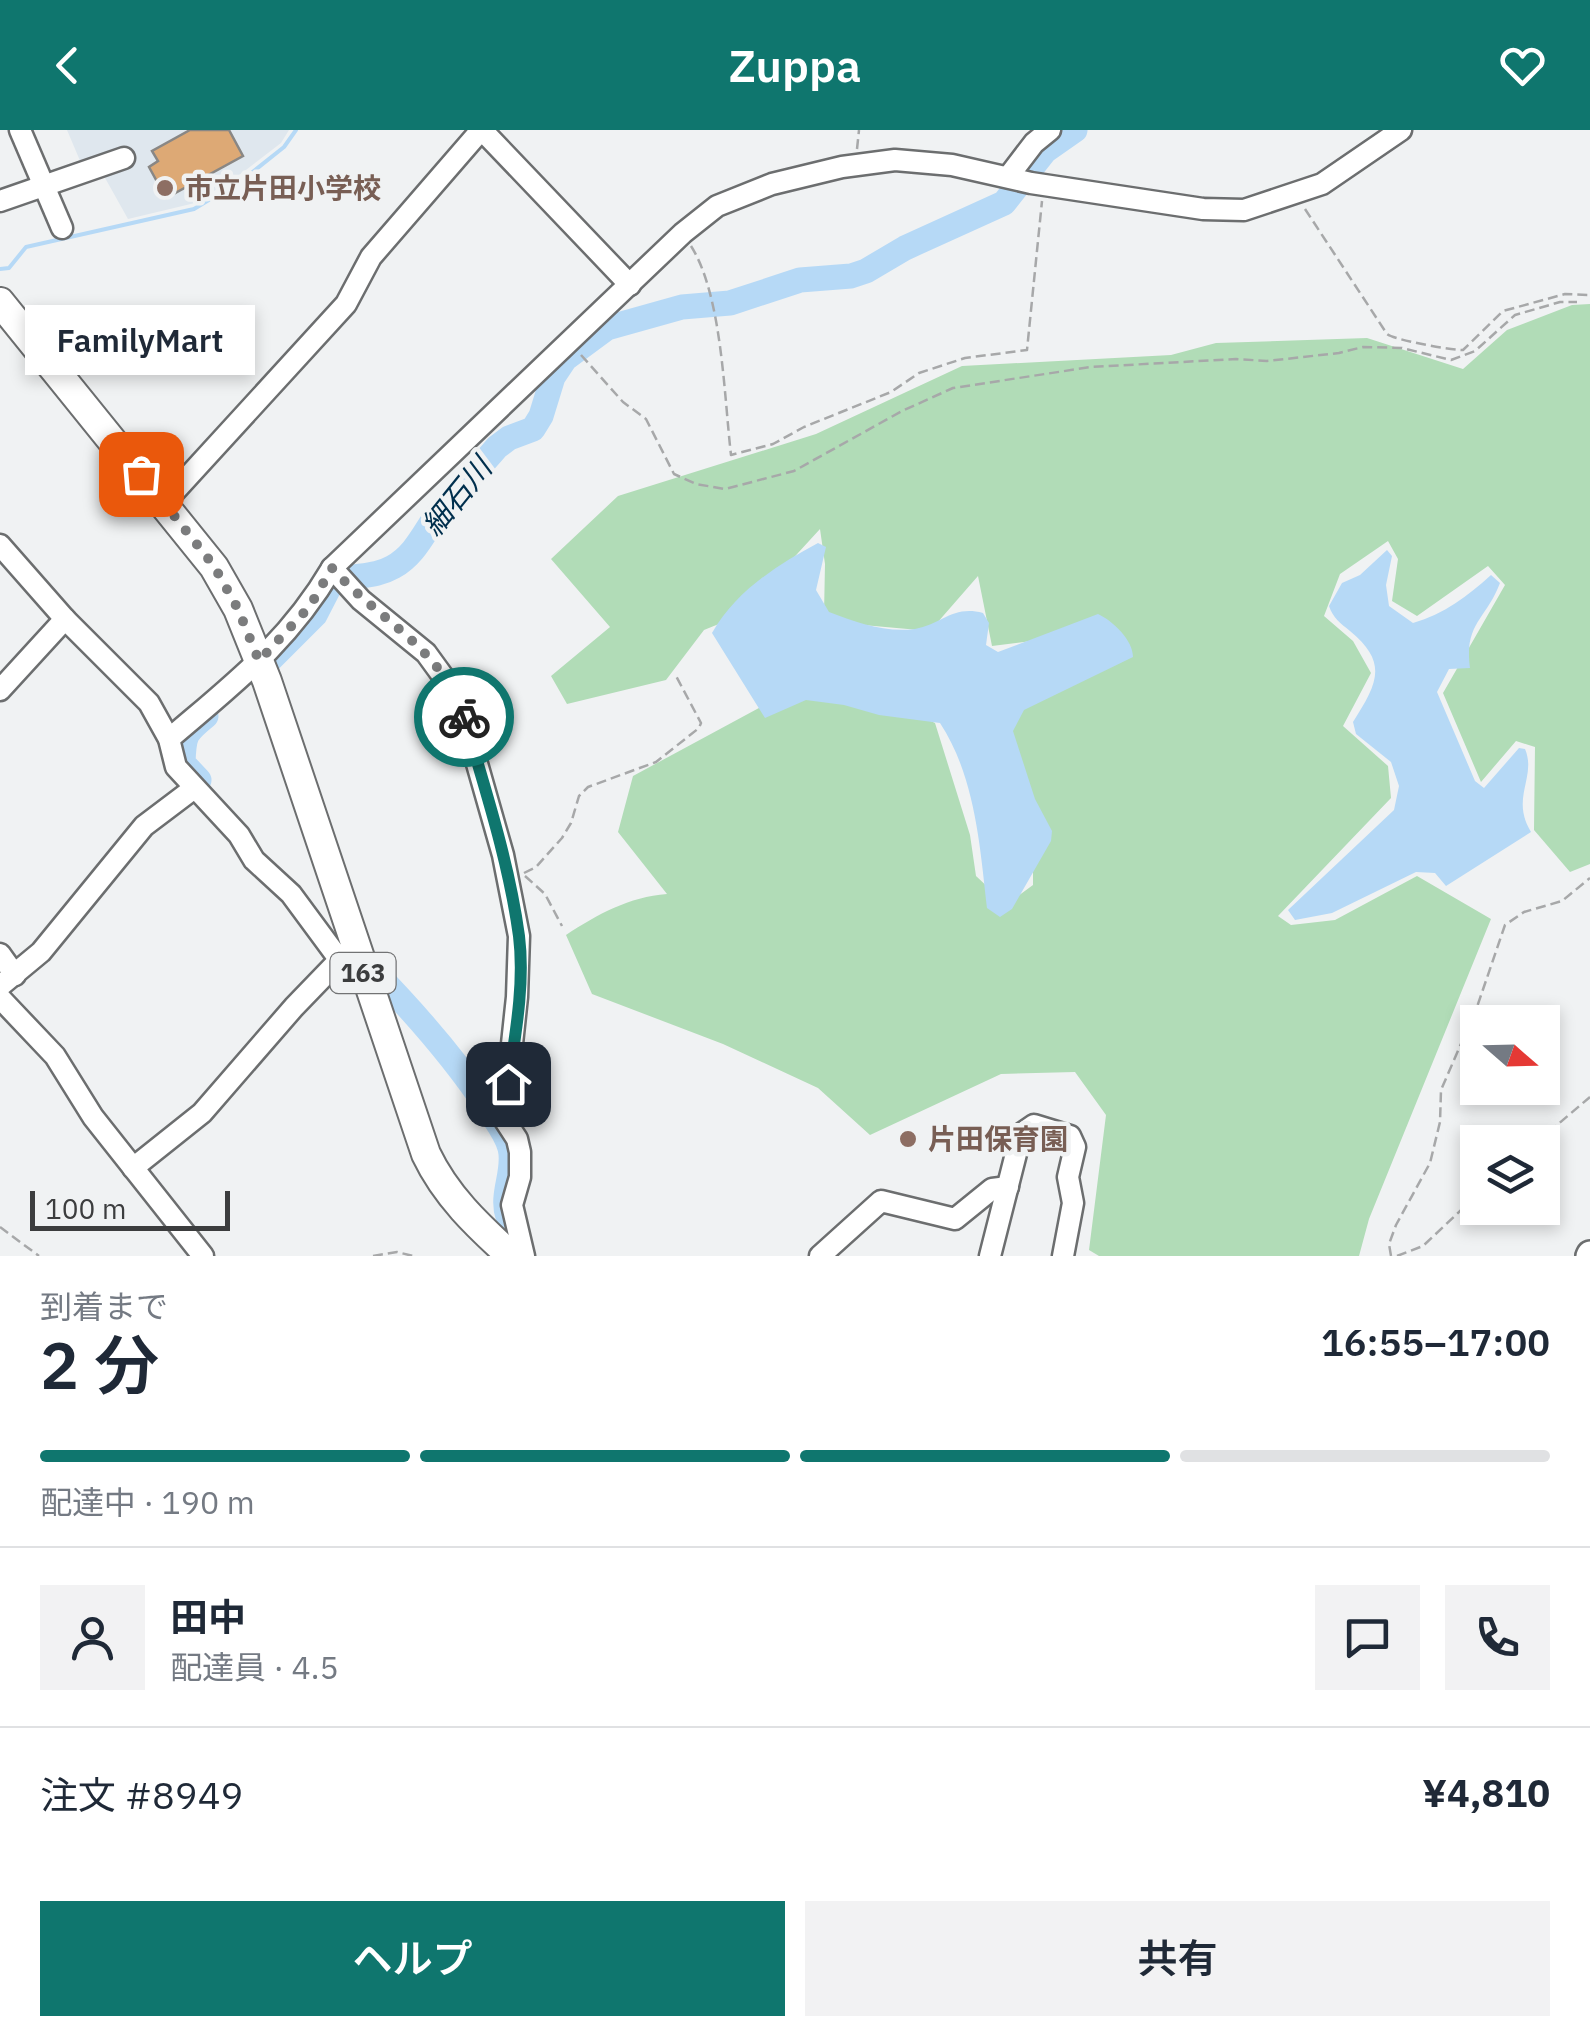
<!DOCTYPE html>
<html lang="ja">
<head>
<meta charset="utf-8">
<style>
	:root { --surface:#fff; --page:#f2f2f3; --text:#1f2937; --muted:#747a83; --line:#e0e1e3; --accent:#0f766e }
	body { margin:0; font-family:"IBM Plex Sans","Noto Sans JP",sans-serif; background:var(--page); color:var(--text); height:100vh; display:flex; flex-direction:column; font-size:38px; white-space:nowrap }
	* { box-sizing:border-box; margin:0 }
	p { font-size:32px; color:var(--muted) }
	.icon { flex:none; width:55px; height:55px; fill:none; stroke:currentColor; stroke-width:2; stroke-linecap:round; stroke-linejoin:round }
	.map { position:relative; height:1126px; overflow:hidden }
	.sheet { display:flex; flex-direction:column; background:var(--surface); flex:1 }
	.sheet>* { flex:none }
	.needle { width:65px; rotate:110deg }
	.buttons { position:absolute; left:1460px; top:875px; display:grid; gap:20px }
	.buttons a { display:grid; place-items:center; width:100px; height:100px; border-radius:0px; background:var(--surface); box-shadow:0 5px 15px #0003; font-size:50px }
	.scale { position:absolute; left:30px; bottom:25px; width:200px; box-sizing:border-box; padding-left:10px; border:5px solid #3c3d3e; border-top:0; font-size:28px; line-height:35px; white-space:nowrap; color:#3c3d3e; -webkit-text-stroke:8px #f0f2f3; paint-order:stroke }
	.pin { position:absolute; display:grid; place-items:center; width:85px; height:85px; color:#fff; margin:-42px; border-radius:20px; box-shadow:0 5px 15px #0006 }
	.courier { position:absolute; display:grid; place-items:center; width:100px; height:100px; margin:-50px; border:8px solid #0f766e; border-radius:50%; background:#fff; color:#222; box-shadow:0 2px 12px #0007 }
	.bubble { position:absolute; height:70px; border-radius:0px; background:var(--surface); box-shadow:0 5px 15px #0003; font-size:32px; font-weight:600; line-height:70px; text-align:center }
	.head em { font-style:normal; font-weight:600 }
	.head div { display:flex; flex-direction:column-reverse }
	.head { display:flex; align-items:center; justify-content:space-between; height:170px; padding:0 40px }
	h1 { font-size:65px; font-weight:600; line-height:75px }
	.bar { display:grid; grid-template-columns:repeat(4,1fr); gap:15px 10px; align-content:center; height:120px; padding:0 40px }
	.bar i { height:12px; border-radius:8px; background:var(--line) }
	.bar .selected { background:var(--accent) }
	.bar p { grid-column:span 4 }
	.line { display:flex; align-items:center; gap:25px; padding:0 40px; border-top:2px solid var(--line) }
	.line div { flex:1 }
	.round { display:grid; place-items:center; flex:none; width:105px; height:105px; border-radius:0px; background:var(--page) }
	.button { display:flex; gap:20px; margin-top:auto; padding:20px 40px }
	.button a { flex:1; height:115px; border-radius:0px; background:var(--accent); color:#fff; font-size:40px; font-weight:600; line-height:115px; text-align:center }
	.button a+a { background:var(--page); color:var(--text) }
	header { display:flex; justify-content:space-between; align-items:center; height:130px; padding:0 40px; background:var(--accent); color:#fff; font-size:45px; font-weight:600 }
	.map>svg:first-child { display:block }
	.built { fill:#dfe7ee }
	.green { fill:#b1dcb7 }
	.water { fill:#b6d9f6 }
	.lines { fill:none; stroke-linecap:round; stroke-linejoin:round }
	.stream { stroke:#b6d9f6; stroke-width:4 }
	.river { stroke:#b6d9f6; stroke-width:25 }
	.building { fill:#dda975; stroke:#898785; stroke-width:2.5 }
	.minor-casing { stroke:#6c6e6f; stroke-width:25 }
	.major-casing { stroke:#6c6e6f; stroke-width:30 }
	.highway-casing { stroke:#6c6e6f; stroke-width:32 }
	.path { stroke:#a7a8a9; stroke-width:2.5; stroke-dasharray:10 5; stroke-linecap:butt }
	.minor { stroke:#fff; stroke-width:20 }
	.major { stroke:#fff; stroke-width:25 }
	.highway { stroke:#fff; stroke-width:28 }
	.done { stroke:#7b7c7d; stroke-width:10; stroke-dasharray:0 18 }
	.route { stroke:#0f766e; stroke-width:12 }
	.education-dot { fill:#8d6e63; stroke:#f0f2f3; stroke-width:4 }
	.labels { text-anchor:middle; stroke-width:9; stroke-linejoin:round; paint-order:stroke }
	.shield { fill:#f0f2f3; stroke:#727374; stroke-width:2.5 }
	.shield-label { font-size:25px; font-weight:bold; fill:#3c3d3e }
	.education-label { font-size:28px; font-weight:bold; fill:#785e54; stroke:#f0f2f3; text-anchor:start }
	.water-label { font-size:30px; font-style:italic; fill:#002f4d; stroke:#f0f2f3 }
</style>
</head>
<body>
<header><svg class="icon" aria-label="back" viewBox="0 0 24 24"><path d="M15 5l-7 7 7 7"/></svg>Zuppa<svg class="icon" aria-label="heart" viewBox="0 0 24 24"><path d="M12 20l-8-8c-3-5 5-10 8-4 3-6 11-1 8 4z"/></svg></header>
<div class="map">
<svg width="1590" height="1126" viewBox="0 0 1590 1126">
	<rect width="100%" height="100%" fill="#f0f2f3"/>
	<polygon class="built" points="67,0 289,0 281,13 242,43 195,73 128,89 95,30 81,33"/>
	<path class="green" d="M1590 174V734L1570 742 1534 700 1535 617 1516 611 1481 652 1443 563 1505 455 1488 436 1417 486 1392 471 1398 429 1388 411 1340 444 1324 486 1353 511 1371 543 1343 596 1388 636 1391 668 1278 786 1291 795 1335 790 1417 746 1491 789 1369 1089 1359 1126H1099L1089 1120 1106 985 1075 942 1001 944 870 1005 818 958 723 914 592 864 566 805C598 784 629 767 667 764L618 702 633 646 794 559 878 566 935 593 970 705 976 746 992 761 1014 769 1033 755V687L998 589 1117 500 992 516 978 446 930 501 863 495 824 484 825 434 820 399 741 485 704 500 666 550 567 574 551 546 610 497 551 429 618 366 816 304 962 236 1171 225 1216 213 1367 208 1463 239 1507 200 1572 175Z"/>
	<g class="water">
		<path d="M818 413 826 417 816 460 829 482C856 492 885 503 915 499 942 494 953 475 983 483L989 493 986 515 998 522 1098 484C1113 491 1133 510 1133 527L1024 580 1013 601 1035 669 1052 701 1051 711 1012 779 1000 787 987 778C980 716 975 646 940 593L879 585 844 575 806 570 765 588 712 503C736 461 777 435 818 413Z"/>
		<path d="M1387 420 1392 426 1386 455 1389 476 1413 493C1444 484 1468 466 1491 445L1500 453C1486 490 1464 493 1470 538L1449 539 1437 562 1475 651 1484 658 1519 618 1525 619C1537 647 1510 668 1531 702L1446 756 1435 743 1416 742 1332 783 1295 790 1288 780 1394 680 1399 656 1391 632 1356 604 1353 592C1377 554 1389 533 1350 501 1340 493 1333 488 1329 476L1342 453 1360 445Z"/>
	</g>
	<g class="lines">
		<polyline class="stream" points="0,139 9,138 26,117 194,79 245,48 284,17 296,0"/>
		<g class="river">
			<path d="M266 534 315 485 332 452C353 444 374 448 393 437 413 426 422 407 434 389 452 364 477 341 497 317L509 308 533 299 541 286 553 247 565 229 607 198 682 177 730 173 800 150 851 146 866 141 905 118 1004 73 1045 21 1075 0"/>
			<path d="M199 650 183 633C184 605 185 603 206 586"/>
			<path d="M371 838C414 882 453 926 487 977 495 990 506 1003 510 1018 516 1041 500 1064 508 1087"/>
		</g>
	</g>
	<polygon class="building" points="190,0 229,0 243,26 166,68 149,37 158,31 152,21"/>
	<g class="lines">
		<g class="minor-casing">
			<g id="minor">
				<polyline points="20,0 62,98"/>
				<polyline points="482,0 630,155"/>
				<polyline points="1008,47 1034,13 1050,0"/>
				<polyline points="0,71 124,28"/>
				<polyline points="164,373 346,174 371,127 481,0"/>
				<polyline points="0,415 65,489 149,573 169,609 176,637 239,705 254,730 291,764 339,829"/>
				<polyline points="332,438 361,470 426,523 458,567 503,725 519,806 517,867 504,989 517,1009 520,1022 520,1047 512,1075 524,1126"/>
				<polyline points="0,560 65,489"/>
				<path d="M169 609C233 554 288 513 332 438L683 103 717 76 772 54 842 37 895 30 952 35 1031 53 1203 79 1244 80 1322 54 1401 0"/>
				<polyline points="0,824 15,845"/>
				<polyline points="0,856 41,822 144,696 193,659"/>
				<polyline points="0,868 55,926 93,987 203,1126"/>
				<polyline points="133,1038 202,983 294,877 349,820"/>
				<polyline points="820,1126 881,1071 955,1089 992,1059 1008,1057"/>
				<polyline points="990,1126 1021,1004 1034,995 1070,1006 1075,1017 1068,1047 1073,1073 1063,1126"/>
			</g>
		</g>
		<g class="major-casing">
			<polyline id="major" points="1589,1126 1590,1124"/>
		</g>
		<g class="highway-casing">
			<path id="highway" d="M0 172 214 437 238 479 267 551 426 1024C446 1066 477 1095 511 1126"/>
		</g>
		<g class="path">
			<polyline points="857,19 859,0"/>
			<path d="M1305 79 1387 204C1394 210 1451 220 1463 220L1503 181 1565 164 1590 165"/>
			<path d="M691 116C722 165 724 265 731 325L773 314 804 297 891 262 919 243 965 228 1027 220 1042 71"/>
			<polyline points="581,225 623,272 646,289 674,344 696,354 725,359 794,341 902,281 953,258 1091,237 1236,229 1267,231 1339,223 1363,217 1402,218 1451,230 1475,221 1515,185 1560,172 1577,172"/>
			<polyline points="524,743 536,737 562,708 571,693 579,666 588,657 656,632 699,598 701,593 676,546"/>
			<polyline points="525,746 545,764 562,796"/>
			<polyline points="1537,1012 1590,967"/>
			<polyline points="0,1097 39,1126"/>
			<polyline points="373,1126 397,1122 413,1126"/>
			<polyline points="1391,1126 1389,1114 1396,1095 1430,1033 1440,992 1441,960 1477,877 1505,795 1524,782 1562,771 1590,748"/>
			<polyline points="1397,1126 1423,1116 1478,1064"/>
		</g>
		<use href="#minor" class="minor"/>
		<use href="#major" class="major"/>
		<use href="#highway" class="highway"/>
	</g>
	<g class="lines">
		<path class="done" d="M141 344 214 436 238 479 259 531 310 476 332 438C376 488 444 520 464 587"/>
		<path class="route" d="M464 587C485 659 509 732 519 806 525 854 515 907 508 954"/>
	</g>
	<g class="education-dot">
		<circle cx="165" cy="58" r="10"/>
		<circle cx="908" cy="1009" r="10"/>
	</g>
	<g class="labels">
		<rect class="shield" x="330.5" y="823" width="65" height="40" rx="8"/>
		<g class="shield-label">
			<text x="363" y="852">163</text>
		</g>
		<g class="education-label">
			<text x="185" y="68">市立片田小学校</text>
			<text x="928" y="1019">片田保育園</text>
		</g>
		<g class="water-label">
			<text transform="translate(457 367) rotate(-51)" y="10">細石川</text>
		</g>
	</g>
</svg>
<div class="buttons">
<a><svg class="needle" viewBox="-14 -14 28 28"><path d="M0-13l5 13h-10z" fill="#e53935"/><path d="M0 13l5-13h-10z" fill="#747a83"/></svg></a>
<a><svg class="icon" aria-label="layers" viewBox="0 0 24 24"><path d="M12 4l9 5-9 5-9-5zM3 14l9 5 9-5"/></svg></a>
</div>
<div class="scale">100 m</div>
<div class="pin" style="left:141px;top:344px;background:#ea580c"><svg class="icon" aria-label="bag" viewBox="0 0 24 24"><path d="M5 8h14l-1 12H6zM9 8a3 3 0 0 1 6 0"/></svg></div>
<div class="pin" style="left:508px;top:954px;background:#1f2937"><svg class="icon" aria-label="home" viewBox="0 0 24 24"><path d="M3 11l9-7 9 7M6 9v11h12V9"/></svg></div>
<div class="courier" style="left:464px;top:587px"><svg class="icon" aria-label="bike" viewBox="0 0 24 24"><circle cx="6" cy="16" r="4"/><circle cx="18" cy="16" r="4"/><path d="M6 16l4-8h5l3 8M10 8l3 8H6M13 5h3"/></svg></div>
<div class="bubble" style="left:25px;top:175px;width:230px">FamilyMart</div>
</div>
<section class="sheet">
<div class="head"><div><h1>2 分</h1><p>到着まで</p></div><em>16:55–17:00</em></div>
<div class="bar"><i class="selected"></i><i class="selected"></i><i class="selected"></i><i></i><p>配達中 · 190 m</p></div>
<div class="line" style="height:180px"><a class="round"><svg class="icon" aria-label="person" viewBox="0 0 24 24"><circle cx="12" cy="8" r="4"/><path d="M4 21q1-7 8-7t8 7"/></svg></a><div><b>田中</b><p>配達員 · 4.5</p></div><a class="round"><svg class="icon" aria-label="chat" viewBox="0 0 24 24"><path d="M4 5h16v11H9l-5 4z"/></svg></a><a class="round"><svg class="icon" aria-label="phone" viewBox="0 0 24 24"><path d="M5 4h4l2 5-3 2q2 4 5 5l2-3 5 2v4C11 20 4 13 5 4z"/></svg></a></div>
<div class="line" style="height:130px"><div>注文 #8949</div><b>¥4,810</b></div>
<div class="button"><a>ヘルプ</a><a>共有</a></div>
</section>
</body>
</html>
